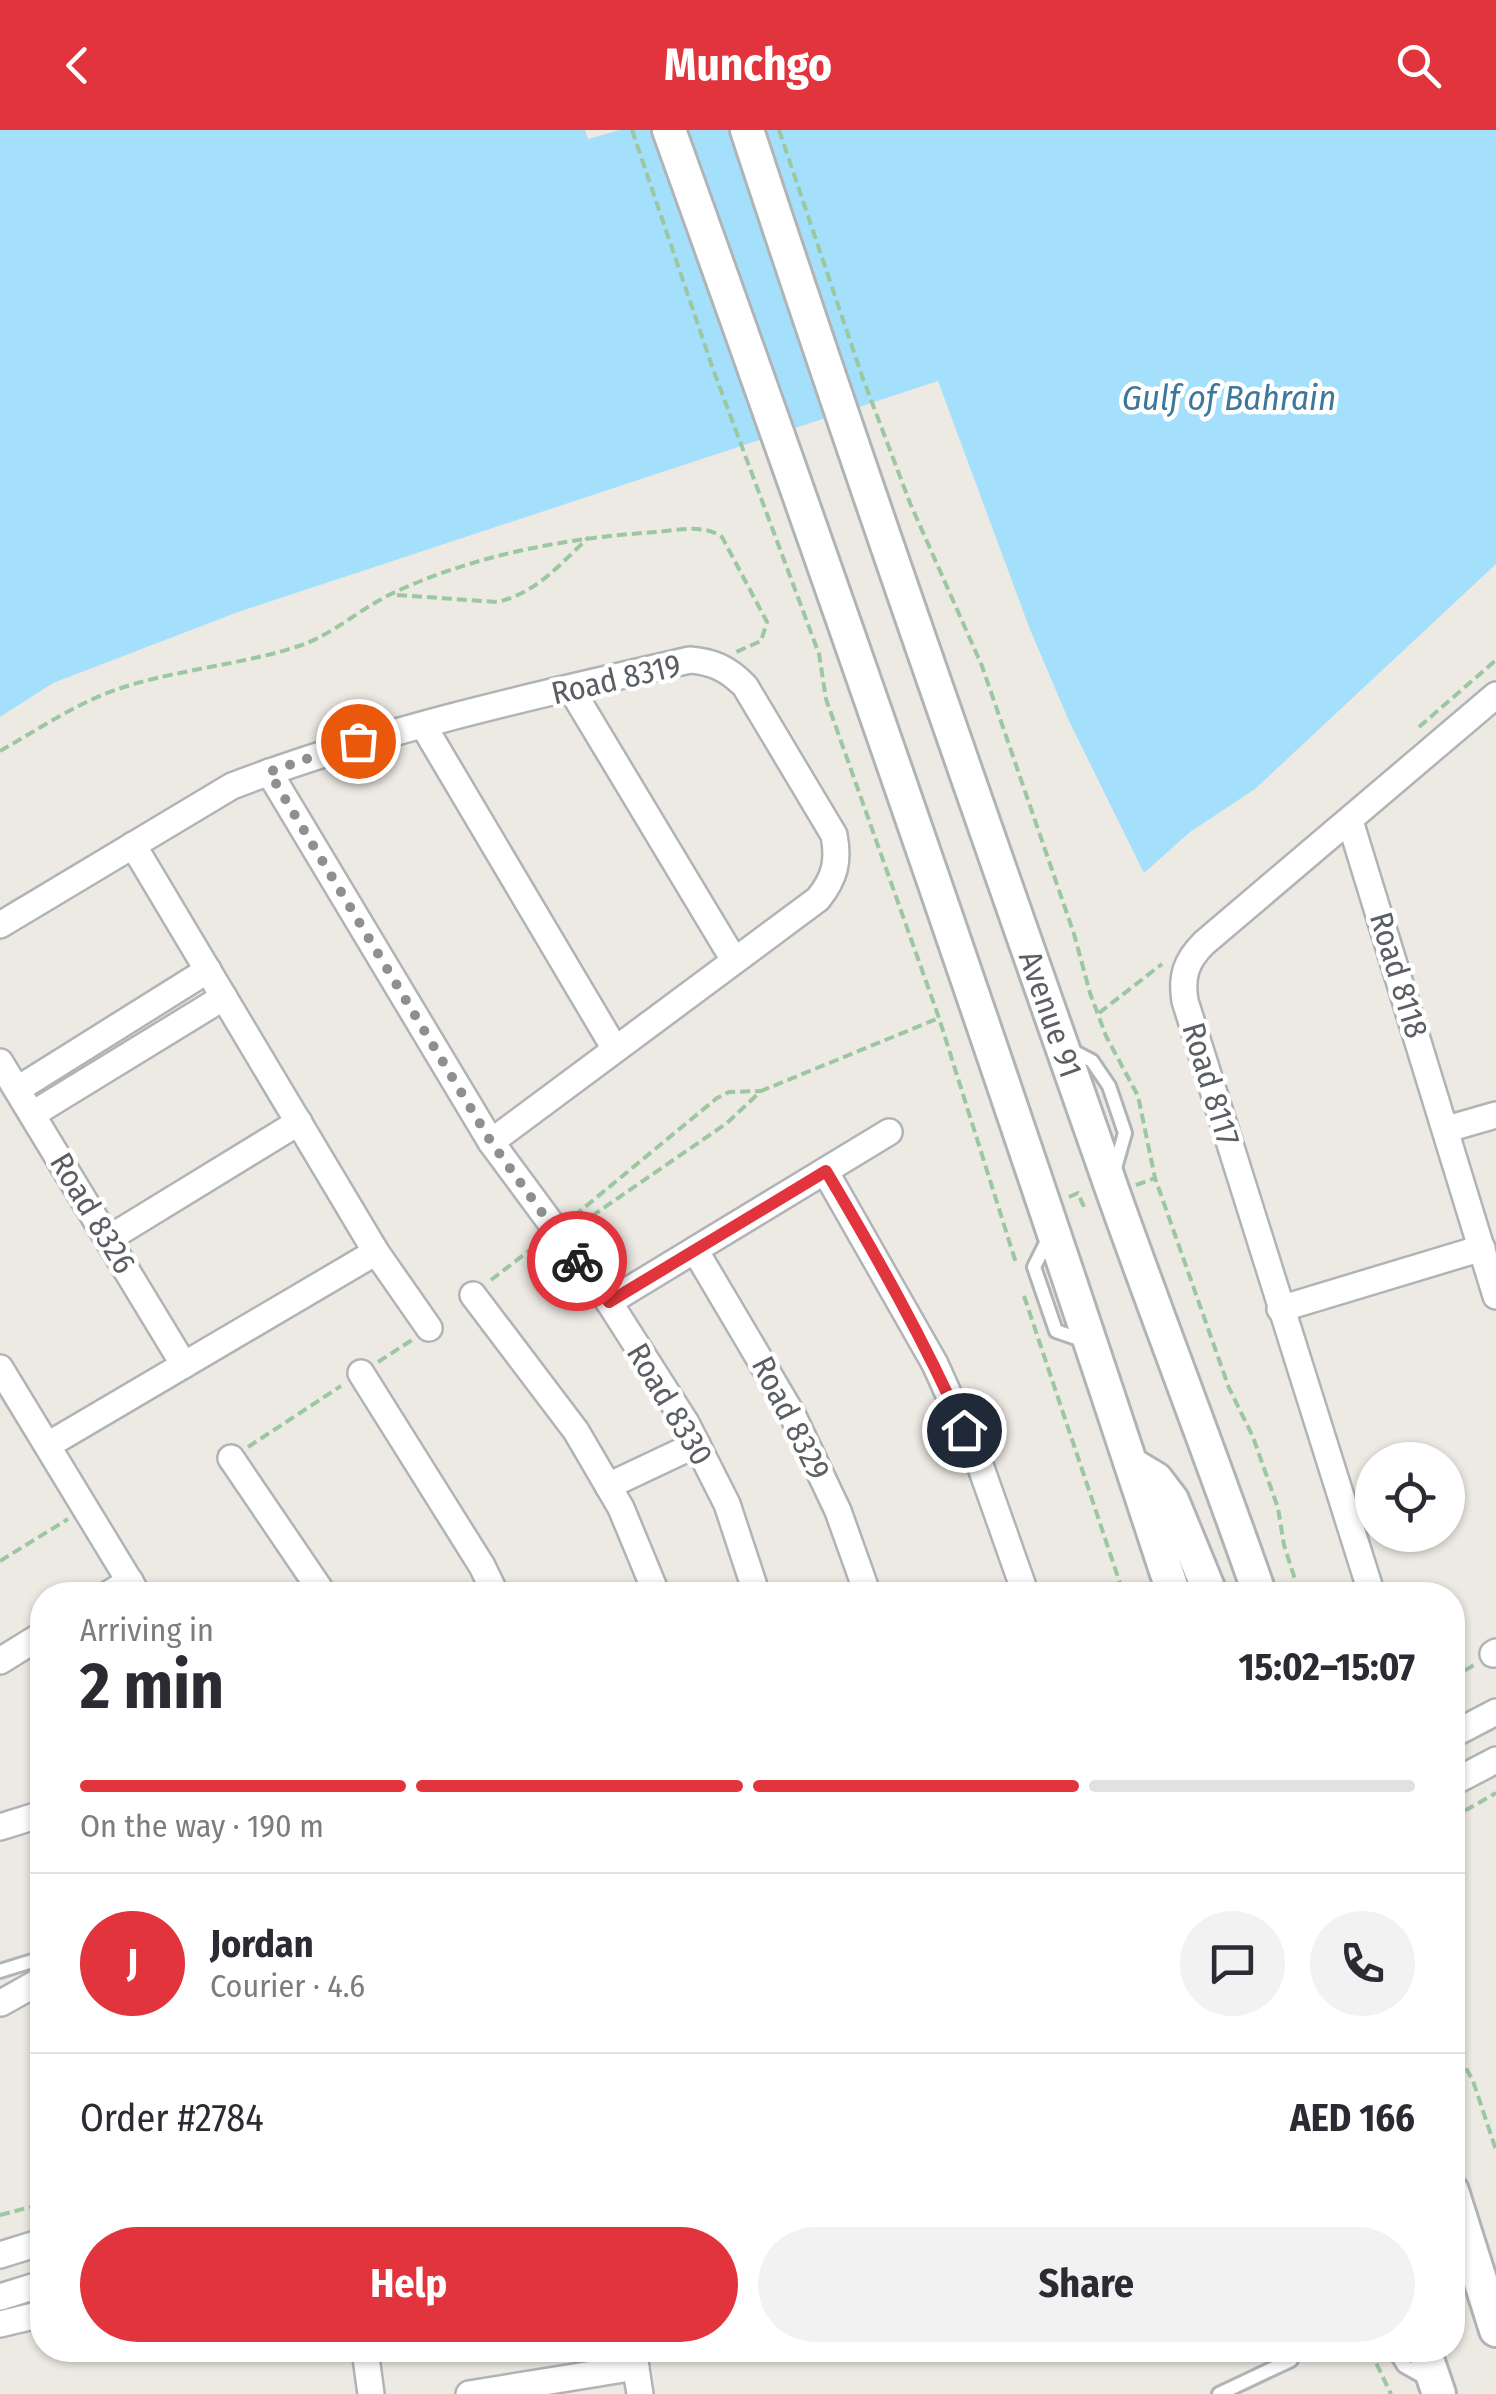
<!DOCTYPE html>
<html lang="en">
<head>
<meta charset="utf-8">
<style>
	:root { --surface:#fff; --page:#f2f2f3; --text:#2b2b33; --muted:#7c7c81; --line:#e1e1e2; --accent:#e1343c }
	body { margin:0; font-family:"Fira Sans Condensed",sans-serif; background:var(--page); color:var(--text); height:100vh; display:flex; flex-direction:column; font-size:38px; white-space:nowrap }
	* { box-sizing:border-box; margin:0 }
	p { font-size:32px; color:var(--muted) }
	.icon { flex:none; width:55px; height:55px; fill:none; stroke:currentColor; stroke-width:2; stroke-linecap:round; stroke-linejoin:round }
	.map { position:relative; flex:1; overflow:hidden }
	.panel { position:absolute; left:30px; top:1452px; width:1435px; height:780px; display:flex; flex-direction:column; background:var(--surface); border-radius:40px; box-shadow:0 2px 8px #0004 }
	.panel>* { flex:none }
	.fabs { position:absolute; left:1355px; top:1312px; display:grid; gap:20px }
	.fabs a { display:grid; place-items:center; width:110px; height:110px; border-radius:50%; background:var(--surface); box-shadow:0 2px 8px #0004; font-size:50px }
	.pin { position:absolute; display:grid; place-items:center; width:85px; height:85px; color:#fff; margin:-42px; border:5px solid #fff; border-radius:50%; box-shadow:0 2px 10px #0007 }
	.courier { position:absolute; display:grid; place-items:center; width:100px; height:100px; margin:-50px; border:8px solid #e1343c; border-radius:50%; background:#fff; color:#222; box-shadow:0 2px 12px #0007 }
	.head em { font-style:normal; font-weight:700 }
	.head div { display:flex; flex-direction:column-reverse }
	.head { display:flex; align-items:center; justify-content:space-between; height:170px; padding:0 50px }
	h1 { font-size:65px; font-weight:700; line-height:75px }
	.bar { display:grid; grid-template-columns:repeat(4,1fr); gap:15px 10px; align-content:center; height:120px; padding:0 50px }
	.bar i { height:12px; border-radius:8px; background:var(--line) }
	.bar .selected { background:var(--accent) }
	.bar p { grid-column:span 4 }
	.line { display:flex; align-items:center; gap:25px; padding:0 50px; border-top:2px solid var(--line) }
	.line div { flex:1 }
	.round { display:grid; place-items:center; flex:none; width:105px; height:105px; border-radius:52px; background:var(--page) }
	.primary-button { display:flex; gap:20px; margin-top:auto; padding:20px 50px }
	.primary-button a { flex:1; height:115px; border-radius:60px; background:var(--accent); color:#fff; font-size:40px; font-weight:700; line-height:115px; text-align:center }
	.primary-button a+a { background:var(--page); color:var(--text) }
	header { display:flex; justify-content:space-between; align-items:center; height:130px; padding:0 50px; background:var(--accent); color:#fff; font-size:45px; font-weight:700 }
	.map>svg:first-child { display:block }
	.water { fill:#a4e0fb }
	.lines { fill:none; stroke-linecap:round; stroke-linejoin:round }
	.service-casing { stroke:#b0b4b7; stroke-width:18 }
	.minor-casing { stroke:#b0b4b7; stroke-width:30 }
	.tertiary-casing { stroke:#b0b4b7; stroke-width:38 }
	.path { stroke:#9bc7a1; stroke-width:4; stroke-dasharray:10 5; stroke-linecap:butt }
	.service { stroke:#fff; stroke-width:12 }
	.minor { stroke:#fff; stroke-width:25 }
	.tertiary { stroke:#fff; stroke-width:32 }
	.done { stroke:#8e8f90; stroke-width:10; stroke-dasharray:0 18 }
	.route { stroke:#e1343c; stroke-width:12 }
	.labels { text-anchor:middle; stroke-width:9; stroke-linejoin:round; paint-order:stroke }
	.street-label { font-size:32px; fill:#5b5f63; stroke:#fff }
	.water-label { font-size:35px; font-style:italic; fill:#3d779b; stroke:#fff }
</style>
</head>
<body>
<header><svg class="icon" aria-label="back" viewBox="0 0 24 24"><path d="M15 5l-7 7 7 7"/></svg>Munchgo<svg class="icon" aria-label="search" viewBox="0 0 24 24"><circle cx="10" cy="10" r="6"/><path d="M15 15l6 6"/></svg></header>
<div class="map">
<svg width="1496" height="2264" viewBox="0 0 1496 2264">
	<rect width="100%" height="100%" fill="#ede9e3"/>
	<polygon class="water" points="0,0 585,0 588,9 620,0 1496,0 1496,434 1255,659 1190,702 1144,743 1069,591 1029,497 938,251 238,482 53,553 0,587"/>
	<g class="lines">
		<g class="service-casing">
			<g id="service">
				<polyline points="1069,919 1092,931 1109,956 1125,1003 1113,1045"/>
				<polyline points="1050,1105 1034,1137 1056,1201 1085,1211"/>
				<polyline points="0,1841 42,1828"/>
				<polyline points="1394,2220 1404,2236 1429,2250"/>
				<polyline points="1219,2264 1291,2230"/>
			</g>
		</g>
		<g class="minor-casing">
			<g id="minor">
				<polyline points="571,559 734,830"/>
				<polyline points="423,595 615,919"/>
				<polyline points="269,642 491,1012 609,1172 686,1293 727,1374 757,1465"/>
				<polyline points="1350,691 1496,1166"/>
				<polyline points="133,715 376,1122 429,1198"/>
				<path d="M0 795 232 656C379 600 536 565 690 530 714 532 728 539 745 556L834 705C839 731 835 748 818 769L491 1012"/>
				<polyline points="0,932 184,1235"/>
				<polyline points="18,959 208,840"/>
				<polyline points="33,984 224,867"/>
				<polyline points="1447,999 1496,985"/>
				<polyline points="825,1041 935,1234 979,1332 1026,1465"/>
				<polyline points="108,1109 299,992"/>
				<polyline points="695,1120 792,1284 838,1381 868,1465"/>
				<polyline points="473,1165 576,1301 621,1378 657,1465"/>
				<polyline points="609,1172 889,1002"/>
				<polyline points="1280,1179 1482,1118"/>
				<polyline points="0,1238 138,1465"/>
				<polyline points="361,1243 482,1436 496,1465"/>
				<polyline points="48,1315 376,1122"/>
				<polyline points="231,1328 324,1465"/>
				<polyline points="608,1356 697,1314"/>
				<polyline points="107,1465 130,1451"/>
				<path d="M1372 1465 1185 871C1181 846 1186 831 1204 813L1496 565"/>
				<polyline points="1493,1524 1496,1522"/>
				<polyline points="0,1531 42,1505"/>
				<polyline points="1452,1605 1496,1582"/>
				<polyline points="1452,1653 1496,1630"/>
				<polyline points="0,1697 42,1684"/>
				<polyline points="1,1873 42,1850"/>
				<polyline points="0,2125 42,2112"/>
				<polyline points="0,2167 42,2154"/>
				<polyline points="0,2194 42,2184"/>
				<polyline points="365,2220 371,2264"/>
				<polyline points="633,2220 640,2264"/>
				<polyline points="469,2264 636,2237"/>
			</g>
		</g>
		<g class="tertiary-casing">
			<g id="tertiary">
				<path d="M669 0C844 486 1013 974 1174 1465"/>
				<path id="s1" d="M747 0C864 356 989 708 1113 1062 1161 1197 1213 1330 1260 1465"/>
				<polyline points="1131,1334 1156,1349 1172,1370 1211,1465"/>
				<polyline points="1452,2061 1496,2200"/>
				<polyline points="1424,2220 1439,2264"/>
			</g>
		</g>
		<g class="path">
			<polyline points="632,0 713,239 819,524 826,569 939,888 1016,1133"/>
			<polyline points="779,0 862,246 910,373 982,536 1074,804 1090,863 1106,906 1138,966 1155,1048 1229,1258 1253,1307 1278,1378 1284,1415 1300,1465"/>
			<path d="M397 465 497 472C537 463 560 434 589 407"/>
			<polyline points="1419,597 1496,530"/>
			<path d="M0 621C39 599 78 572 121 558 179 539 241 535 299 516 332 505 360 479 391 464 473 425 566 408 656 402 678 400 704 394 722 407L767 492 761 511 736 522"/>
			<polyline points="1099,883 1162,834"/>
			<polyline points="1136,1055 1155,1048"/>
			<polyline points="1069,1067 1078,1063 1083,1075 1090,1073"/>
			<polyline points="574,1086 717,968 729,962 761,961"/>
			<polyline points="578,1093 589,1088 727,993 761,961 939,888"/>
			<polyline points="491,1150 539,1113"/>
			<polyline points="1024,1166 1124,1465"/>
			<polyline points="378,1232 412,1210"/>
			<polyline points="248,1317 341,1256"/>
			<polyline points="0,1431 68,1389"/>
			<polyline points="1452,1548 1474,1535"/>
			<polyline points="1452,1688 1496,1663"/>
			<polyline points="1452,1912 1473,1951 1496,2020"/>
			<polyline points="0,2085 42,2074"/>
			<polyline points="1370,2220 1391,2264"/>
		</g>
		<use href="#service" class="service"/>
		<use href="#minor" class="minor"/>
		<use href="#tertiary" class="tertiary"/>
	</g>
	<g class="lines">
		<polyline class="done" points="358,611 269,642 491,1012 577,1131"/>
		<path class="route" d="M577 1131 609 1172 826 1041C876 1125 924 1210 964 1300"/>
	</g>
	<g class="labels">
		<g class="street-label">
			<text transform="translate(616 549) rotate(-13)" y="11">Road 8319</text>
			<text transform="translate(1399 845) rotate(73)" y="11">Road 8118</text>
			<text dy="11" stroke="none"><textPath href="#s1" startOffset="935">Avenue 91</textPath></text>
			<text transform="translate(1211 954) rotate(73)" y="11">Road 8117</text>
			<text transform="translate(93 1083) rotate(59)" y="11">Road 8326</text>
			<text transform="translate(670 1274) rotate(59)" y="11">Road 8330</text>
			<text transform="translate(791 1288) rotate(63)" y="11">Road 8329</text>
		</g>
		<g class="water-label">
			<text x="1229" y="280">Gulf of Bahrain</text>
		</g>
	</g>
</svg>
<div class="fabs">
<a><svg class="icon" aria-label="locate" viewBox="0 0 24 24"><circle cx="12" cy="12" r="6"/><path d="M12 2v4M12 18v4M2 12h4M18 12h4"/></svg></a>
</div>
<div class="pin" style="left:358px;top:611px;background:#ea580c"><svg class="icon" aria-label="bag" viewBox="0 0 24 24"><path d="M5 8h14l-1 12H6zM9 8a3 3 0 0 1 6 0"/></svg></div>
<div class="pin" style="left:964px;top:1300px;background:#1f2937"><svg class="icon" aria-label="home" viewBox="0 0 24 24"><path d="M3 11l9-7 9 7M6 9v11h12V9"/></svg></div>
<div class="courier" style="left:577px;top:1131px"><svg class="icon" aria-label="bike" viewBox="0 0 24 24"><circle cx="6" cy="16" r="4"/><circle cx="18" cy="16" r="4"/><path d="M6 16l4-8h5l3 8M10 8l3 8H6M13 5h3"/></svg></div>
<section class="panel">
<div class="head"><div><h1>2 min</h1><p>Arriving in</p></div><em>15:02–15:07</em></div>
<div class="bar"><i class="selected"></i><i class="selected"></i><i class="selected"></i><i></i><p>On the way · 190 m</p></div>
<div class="line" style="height:180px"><b class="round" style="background:var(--accent);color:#fff">J</b><div><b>Jordan</b><p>Courier · 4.6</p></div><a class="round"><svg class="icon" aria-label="chat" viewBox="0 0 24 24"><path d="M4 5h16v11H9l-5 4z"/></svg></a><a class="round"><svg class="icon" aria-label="phone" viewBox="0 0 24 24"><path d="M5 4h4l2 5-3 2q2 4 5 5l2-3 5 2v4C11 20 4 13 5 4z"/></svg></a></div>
<div class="line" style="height:130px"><div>Order #2784</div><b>AED 166</b></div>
<div class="primary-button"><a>Help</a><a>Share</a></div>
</section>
</div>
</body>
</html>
